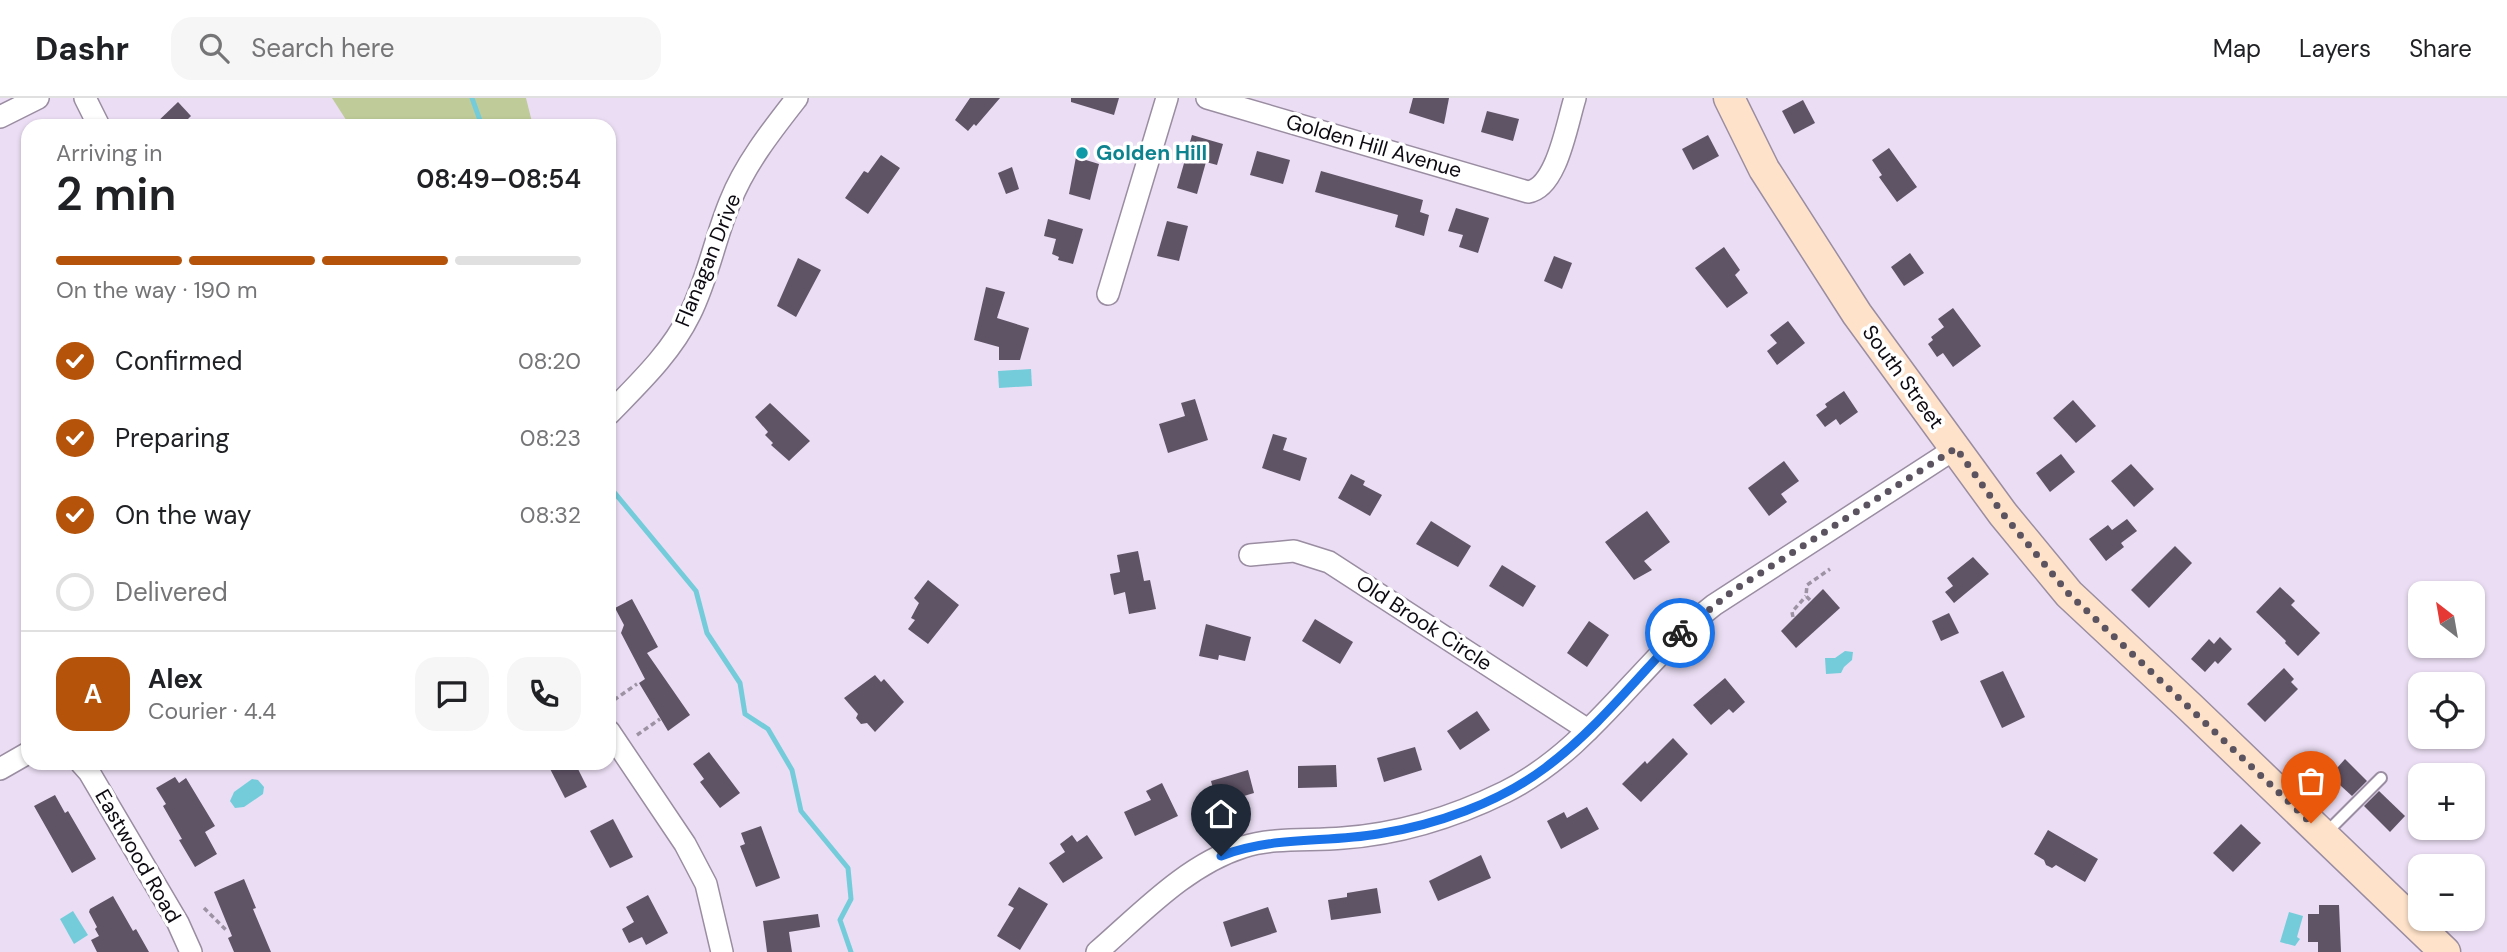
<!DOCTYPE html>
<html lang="en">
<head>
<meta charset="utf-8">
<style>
	:root { --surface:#fff; --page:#f6f6f6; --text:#202124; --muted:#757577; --line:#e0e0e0; --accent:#b45309 }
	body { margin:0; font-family:"DM Sans",sans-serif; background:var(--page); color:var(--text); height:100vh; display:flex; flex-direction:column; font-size:26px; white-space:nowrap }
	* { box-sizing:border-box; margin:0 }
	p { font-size:23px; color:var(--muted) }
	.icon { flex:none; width:38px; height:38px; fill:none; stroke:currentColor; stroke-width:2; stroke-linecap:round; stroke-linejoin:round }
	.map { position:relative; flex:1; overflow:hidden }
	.panel { position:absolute; left:21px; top:21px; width:595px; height:651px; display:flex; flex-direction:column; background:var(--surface); border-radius:21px; box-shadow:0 2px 5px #0004 }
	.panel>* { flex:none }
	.needle { width:46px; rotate:329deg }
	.fabs { position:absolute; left:2408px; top:483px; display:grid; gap:14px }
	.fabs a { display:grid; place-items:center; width:77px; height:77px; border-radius:14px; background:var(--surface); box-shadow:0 2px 5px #0004; font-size:35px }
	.pin { position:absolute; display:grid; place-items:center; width:60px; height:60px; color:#fff; margin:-72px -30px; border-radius:50% 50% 50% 0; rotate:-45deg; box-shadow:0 0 7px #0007 }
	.pin .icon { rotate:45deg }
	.courier { position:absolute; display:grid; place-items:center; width:70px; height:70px; margin:-35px; border:5px solid #1a73e8; border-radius:50%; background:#fff; color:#222; box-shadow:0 2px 9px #0007 }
	.headline em { font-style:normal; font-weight:600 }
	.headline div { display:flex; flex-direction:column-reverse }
	.headline { display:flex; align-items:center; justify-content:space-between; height:119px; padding:0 35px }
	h1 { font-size:46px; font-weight:600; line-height:52px }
	.bar { display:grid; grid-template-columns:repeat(4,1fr); gap:10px 7px; align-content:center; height:84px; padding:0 35px }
	.bar i { height:9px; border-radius:5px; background:var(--line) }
	.bar .active { background:var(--accent) }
	.bar p { grid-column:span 4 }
	.line { display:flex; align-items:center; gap:18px; padding:0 35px; border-top:2px solid var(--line) }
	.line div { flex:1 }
	.round { display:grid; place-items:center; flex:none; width:74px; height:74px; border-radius:21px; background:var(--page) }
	ol { padding:0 35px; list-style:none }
	li { display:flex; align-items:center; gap:21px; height:77px }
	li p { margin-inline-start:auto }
	li .icon { padding:7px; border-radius:50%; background:var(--accent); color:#fff; stroke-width:4 }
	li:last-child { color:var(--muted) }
	li i { width:38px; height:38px; border:4px solid var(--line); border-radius:50% }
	header { display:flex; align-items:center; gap:42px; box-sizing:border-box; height:98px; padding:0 35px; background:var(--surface); border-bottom:2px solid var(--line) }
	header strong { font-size:33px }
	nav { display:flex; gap:38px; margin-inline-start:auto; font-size:24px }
	.search { width:490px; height:63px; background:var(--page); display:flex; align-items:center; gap:18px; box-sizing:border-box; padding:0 24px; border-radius:21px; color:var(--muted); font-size:26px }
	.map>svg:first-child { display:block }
	.green { fill:#bfcc9a }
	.water { fill:#74ccdb }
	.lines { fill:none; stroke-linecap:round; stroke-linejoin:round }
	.stream { stroke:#74ccdb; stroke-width:5 }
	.building { fill:#5f5366 }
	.lane-casing { stroke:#9a8da2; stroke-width:14 }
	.street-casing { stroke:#9a8da2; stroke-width:24 }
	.secondary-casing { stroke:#9a8da2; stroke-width:33 }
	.path { stroke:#9c92a3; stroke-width:3.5; stroke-dasharray:5 3.5; stroke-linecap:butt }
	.lane { stroke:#fff; stroke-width:10 }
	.street { stroke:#fff; stroke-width:21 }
	.secondary { stroke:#fee2c9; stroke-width:30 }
	.done { stroke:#5b5460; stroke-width:7; stroke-dasharray:0 12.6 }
	.route { stroke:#1a73e8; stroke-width:9 }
	.culture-dot { fill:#0f9aa8; stroke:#fff; stroke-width:2.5 }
	.labels { text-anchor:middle; stroke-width:7; stroke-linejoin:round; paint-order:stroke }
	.street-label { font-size:21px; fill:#0e0a11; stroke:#fff }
	.culture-label { font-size:21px; font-weight:bold; fill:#0d838f; stroke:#fff; text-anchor:start }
</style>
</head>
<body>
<header>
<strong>Dashr</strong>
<div class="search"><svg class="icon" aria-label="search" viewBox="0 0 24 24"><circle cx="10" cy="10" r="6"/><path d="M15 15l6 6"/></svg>Search here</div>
<nav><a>Map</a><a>Layers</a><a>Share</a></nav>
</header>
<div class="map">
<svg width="2507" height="854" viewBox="0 0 2507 854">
	<rect width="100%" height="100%" fill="#ebdef4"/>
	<polygon class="green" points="332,0 526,0 533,28 350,28"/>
	<g class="water">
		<polygon points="1031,271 1032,288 999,290 998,273"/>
		<polygon points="1845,553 1853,554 1852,562 1844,569 1841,575 1826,576 1825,560 1835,560"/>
		<polygon points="252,681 258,682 264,689 263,696 244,709 235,710 230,703 234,694"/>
		<polygon points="73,813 88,837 74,846 60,821"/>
		<polygon points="2289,814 2303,818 2297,839 2300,841 2295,848 2280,844"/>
	</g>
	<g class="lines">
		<g class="stream">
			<polyline points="472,0 482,28"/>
			<polyline points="609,388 696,493 707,535 740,585 745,616 768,631 792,672 801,713 848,770 851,801 840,822 851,854"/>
		</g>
	</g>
	<g class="building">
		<polygon points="970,0 1000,0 976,28 974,26 968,33 955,22"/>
		<polygon points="1071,0 1119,0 1114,17 1071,4"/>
		<polygon points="1413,0 1449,0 1444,26 1409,15"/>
		<polygon points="1803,2 1815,25 1794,36 1782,13"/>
		<polygon points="178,4 191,18 181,28 153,28"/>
		<polygon points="1487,13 1519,21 1513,43 1481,34"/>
		<polygon points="1192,37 1223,46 1217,67 1206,64 1197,96 1177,90"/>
		<polygon points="1708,37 1719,58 1693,72 1682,51"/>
		<polygon points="1889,50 1917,89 1897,104 1879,79 1882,77 1872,62"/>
		<polygon points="1257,53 1290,62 1283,86 1250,77"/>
		<polygon points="881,57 900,70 868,116 845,100 864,73 868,75"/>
		<polygon points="1076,59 1099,66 1090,102 1069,96"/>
		<polygon points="1012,69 1019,91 1006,96 998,75"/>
		<polygon points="1321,73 1423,102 1420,114 1429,117 1424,138 1395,129 1398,117 1315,94"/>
		<polygon points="1456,110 1489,120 1478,155 1459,149 1463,137 1448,133"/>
		<polygon points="1048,121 1083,131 1073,166 1058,162 1059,159 1052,156 1056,141 1044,138"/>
		<polygon points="1167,123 1188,128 1179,163 1157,158"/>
		<polygon points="1724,149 1740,172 1735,177 1748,195 1727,210 1695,170"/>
		<polygon points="1910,155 1924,175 1904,188 1891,169"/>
		<polygon points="1554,158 1572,165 1562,191 1544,183"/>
		<polygon points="798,160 821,172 796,219 777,208"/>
		<polygon points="986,189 1005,194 997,220 1029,230 1020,262 999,262 999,249 974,242"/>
		<polygon points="1953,210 1981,248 1953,269 1943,255 1937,259 1928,246 1933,242 1931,239 1944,229 1938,221"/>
		<polygon points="1788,223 1805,245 1777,267 1767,253 1777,245 1770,237"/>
		<polygon points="1844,293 1858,314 1840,327 1836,321 1825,329 1816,317 1827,309 1825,306"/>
		<polygon points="1195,301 1208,342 1168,355 1159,326 1185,318 1181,305"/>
		<polygon points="2073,302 2096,328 2076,345 2053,320"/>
		<polygon points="770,305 810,343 789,363 771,347 773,345 765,337 768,334 755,319"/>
		<polygon points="1273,336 1287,340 1283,352 1307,360 1300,383 1262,370"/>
		<polygon points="2061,356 2075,374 2050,394 2036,375"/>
		<polygon points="1784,363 1799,383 1781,396 1787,404 1769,418 1748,390"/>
		<polygon points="2131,366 2154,391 2134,409 2111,383"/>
		<polygon points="1351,376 1365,383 1363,387 1382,397 1370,418 1338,400"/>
		<polygon points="1647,413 1670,444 1644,463 1652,472 1634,482 1605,444"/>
		<polygon points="2127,421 2137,433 2121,445 2124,449 2106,463 2089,441 2108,427 2112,432"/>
		<polygon points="1431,423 1471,448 1458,469 1416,446"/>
		<polygon points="2175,448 2192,465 2149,510 2131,492"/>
		<polygon points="1138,453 1144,483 1150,482 1156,511 1129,516 1125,494 1114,497 1110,476 1120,474 1117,457"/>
		<polygon points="1973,459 1989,476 1954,505 1945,494 1953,488 1947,480"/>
		<polygon points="1502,467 1536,488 1523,509 1489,488"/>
		<polygon points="928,482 959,507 928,546 908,531 915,522 911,520 919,505 914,500"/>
		<polygon points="2280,489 2295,503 2291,507 2320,535 2298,558 2285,545 2286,543 2256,514"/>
		<polygon points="1823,491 1840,510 1796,550 1781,533"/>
		<polygon points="632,501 658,549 647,555 690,617 668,633 639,585 645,581 621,535 624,527 615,510"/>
		<polygon points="1949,515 1959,535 1941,543 1932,523"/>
		<polygon points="1315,521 1353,544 1340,566 1302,543"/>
		<polygon points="1589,523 1609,537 1587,569 1567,555"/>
		<polygon points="1206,526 1251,539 1245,563 1219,557 1218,562 1199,558"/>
		<polygon points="2220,539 2232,551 2218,566 2215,563 2205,574 2191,561 2209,541 2214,546"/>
		<polygon points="2284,570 2294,581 2291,584 2298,591 2265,624 2247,606"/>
		<polygon points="2003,573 2025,619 2002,630 1980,583"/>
		<polygon points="875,577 881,584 884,581 904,604 875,634 867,625 861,626 856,620 858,616 844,600"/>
		<polygon points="1725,580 1745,604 1733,615 1729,611 1711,627 1693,607"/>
		<polygon points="1477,613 1490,632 1460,652 1447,633"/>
		<polygon points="1673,640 1688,656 1641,704 1622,686 1645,663 1647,666"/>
		<polygon points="1415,649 1422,672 1384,684 1377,660"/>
		<polygon points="709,654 740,695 720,710 700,684 704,681 693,666"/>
		<polygon points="2345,661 2367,683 2352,698 2330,678"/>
		<polygon points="547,665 575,665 587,689 565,700"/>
		<polygon points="1336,667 1337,689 1298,690 1298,668"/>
		<polygon points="1248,672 1254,695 1217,706 1211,683"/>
		<polygon points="175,679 179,685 186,680 215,728 205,734 217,756 195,769 179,742 182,741 163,708 166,706 156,690"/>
		<polygon points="1162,685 1178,718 1135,738 1124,714 1151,702 1146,693"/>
		<polygon points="2379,693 2405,718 2390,734 2364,708"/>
		<polygon points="55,697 65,715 68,713 96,761 72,775 34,708"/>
		<polygon points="1587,709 1599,731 1561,751 1547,723 1564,714 1567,720"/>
		<polygon points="613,721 633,759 610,770 590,733"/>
		<polygon points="2241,726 2261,745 2233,774 2213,755"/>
		<polygon points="761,728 780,780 756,789 740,748 745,746 741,735"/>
		<polygon points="2048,732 2098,761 2085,784 2056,767 2052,770 2046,767 2044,762 2034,756"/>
		<polygon points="1072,737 1077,744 1087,737 1103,760 1063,785 1049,765 1065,754 1060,746"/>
		<polygon points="1481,757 1491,780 1438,803 1429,783"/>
		<polygon points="244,781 256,810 253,811 271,854 234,854 228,840 232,838 214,794"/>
		<polygon points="1019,789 1048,806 1020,852 997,838 1014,810 1008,807"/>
		<polygon points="1377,790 1381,815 1331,822 1328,802 1347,799 1347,795"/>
		<polygon points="648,797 668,835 646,847 642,839 629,845 622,831 634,824 626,809"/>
		<polygon points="113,798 133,833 136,831 149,854 97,854 91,842 99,838 95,831 97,829 89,814 90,811"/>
		<polygon points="2319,807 2339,807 2341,854 2318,854 2318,844 2308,844 2308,816 2319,816"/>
		<polygon points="1268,809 1277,834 1231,849 1223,824"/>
		<polygon points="818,816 820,829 789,834 792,854 767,854 763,823"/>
	</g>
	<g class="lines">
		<g class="lane-casing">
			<polyline id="lane" points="2325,736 2381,680"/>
		</g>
		<g class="street-casing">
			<g id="street">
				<polyline points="85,0 99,28"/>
				<path d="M1207 0 1528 94C1557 90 1567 25 1575 0"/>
				<polyline points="0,19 38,0"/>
				<polyline points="1108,196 1167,0"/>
				<path d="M609 316C639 285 671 255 690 216 708 180 715 140 730 104 745 66 772 32 797 0"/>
				<polyline points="1250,457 1294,453 1329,464 1588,632"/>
				<polyline points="609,633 685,746 706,786 722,854"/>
				<polyline points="81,665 89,674 178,825 191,854"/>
				<polyline points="0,671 28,655"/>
				<path d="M1097 854C1141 816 1186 767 1243 749 1275 739 1310 743 1343 740 1400 736 1454 719 1505 694 1591 651 1640 564 1714 507L1956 350"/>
			</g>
		</g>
		<g class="secondary-casing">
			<polyline id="secondary" points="1729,0 1764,71 1857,216 2003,416 2069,496 2191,610 2445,854"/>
		</g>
		<g class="path">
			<polyline points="1810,502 1806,498 1807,487 1830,471"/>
			<polyline points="1793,519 1792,514 1806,498"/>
			<polyline points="614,602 637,586"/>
			<polyline points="637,637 660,621"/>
			<polyline points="204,810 228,834"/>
		</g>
		<use href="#lane" class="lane"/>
		<use href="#street" class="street"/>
		<use href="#secondary" class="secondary"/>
	</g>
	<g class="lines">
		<polyline class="done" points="1680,535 1734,492 1956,350 2003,416 2069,496 2311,725"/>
		<path class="route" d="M1221 758C1272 738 1325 745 1378 736 1436 727 1498 705 1545 670 1596 632 1636 581 1680 535"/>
	</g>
	<circle class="culture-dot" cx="1082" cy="55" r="7"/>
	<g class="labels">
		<g class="street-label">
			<text transform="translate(1374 48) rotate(16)" y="7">Golden Hill Avenue</text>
			<text transform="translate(708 162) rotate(-68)" y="7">Flanagan Drive</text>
			<text transform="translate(1903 279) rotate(54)" y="7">South Street</text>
			<text transform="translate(1424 525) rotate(33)" y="7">Old Brook Circle</text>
			<text transform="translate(138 758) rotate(60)" y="7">Eastwood Road</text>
		</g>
		<g class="culture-label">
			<text x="1096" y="62">Golden Hill</text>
		</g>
	</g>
</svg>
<div class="fabs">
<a><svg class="needle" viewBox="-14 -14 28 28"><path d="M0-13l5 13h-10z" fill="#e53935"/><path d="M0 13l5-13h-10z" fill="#757577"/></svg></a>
<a><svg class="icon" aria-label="locate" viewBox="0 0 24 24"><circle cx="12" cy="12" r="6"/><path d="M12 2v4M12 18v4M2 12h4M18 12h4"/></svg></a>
<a>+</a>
<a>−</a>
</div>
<div class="pin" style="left:2311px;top:725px;background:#ea580c"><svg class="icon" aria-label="bag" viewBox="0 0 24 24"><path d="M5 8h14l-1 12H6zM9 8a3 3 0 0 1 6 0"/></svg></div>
<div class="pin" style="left:1221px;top:758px;background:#1f2937"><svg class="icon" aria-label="home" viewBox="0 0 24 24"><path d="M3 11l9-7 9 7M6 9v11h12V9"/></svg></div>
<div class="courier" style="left:1680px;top:535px"><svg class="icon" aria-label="bike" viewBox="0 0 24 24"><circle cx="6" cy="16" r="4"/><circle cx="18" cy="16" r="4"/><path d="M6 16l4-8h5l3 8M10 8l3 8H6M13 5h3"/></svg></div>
<section class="panel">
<div class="headline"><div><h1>2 min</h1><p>Arriving in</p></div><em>08:49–08:54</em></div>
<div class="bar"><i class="active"></i><i class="active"></i><i class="active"></i><i></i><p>On the way · 190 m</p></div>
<ol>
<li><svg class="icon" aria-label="check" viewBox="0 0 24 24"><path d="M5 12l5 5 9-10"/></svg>Confirmed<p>08:20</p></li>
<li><svg class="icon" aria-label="check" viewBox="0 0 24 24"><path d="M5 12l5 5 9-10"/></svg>Preparing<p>08:23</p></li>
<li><svg class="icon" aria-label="check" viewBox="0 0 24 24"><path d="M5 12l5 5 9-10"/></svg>On the way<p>08:32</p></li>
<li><i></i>Delivered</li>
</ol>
<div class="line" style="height:126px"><b class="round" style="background:var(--accent);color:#fff">A</b><div><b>Alex</b><p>Courier · 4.4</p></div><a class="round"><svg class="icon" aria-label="chat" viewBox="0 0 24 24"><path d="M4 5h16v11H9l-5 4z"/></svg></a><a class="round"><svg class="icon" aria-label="phone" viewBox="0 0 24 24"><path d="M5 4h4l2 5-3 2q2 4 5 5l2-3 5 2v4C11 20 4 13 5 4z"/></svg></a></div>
</section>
</div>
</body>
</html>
